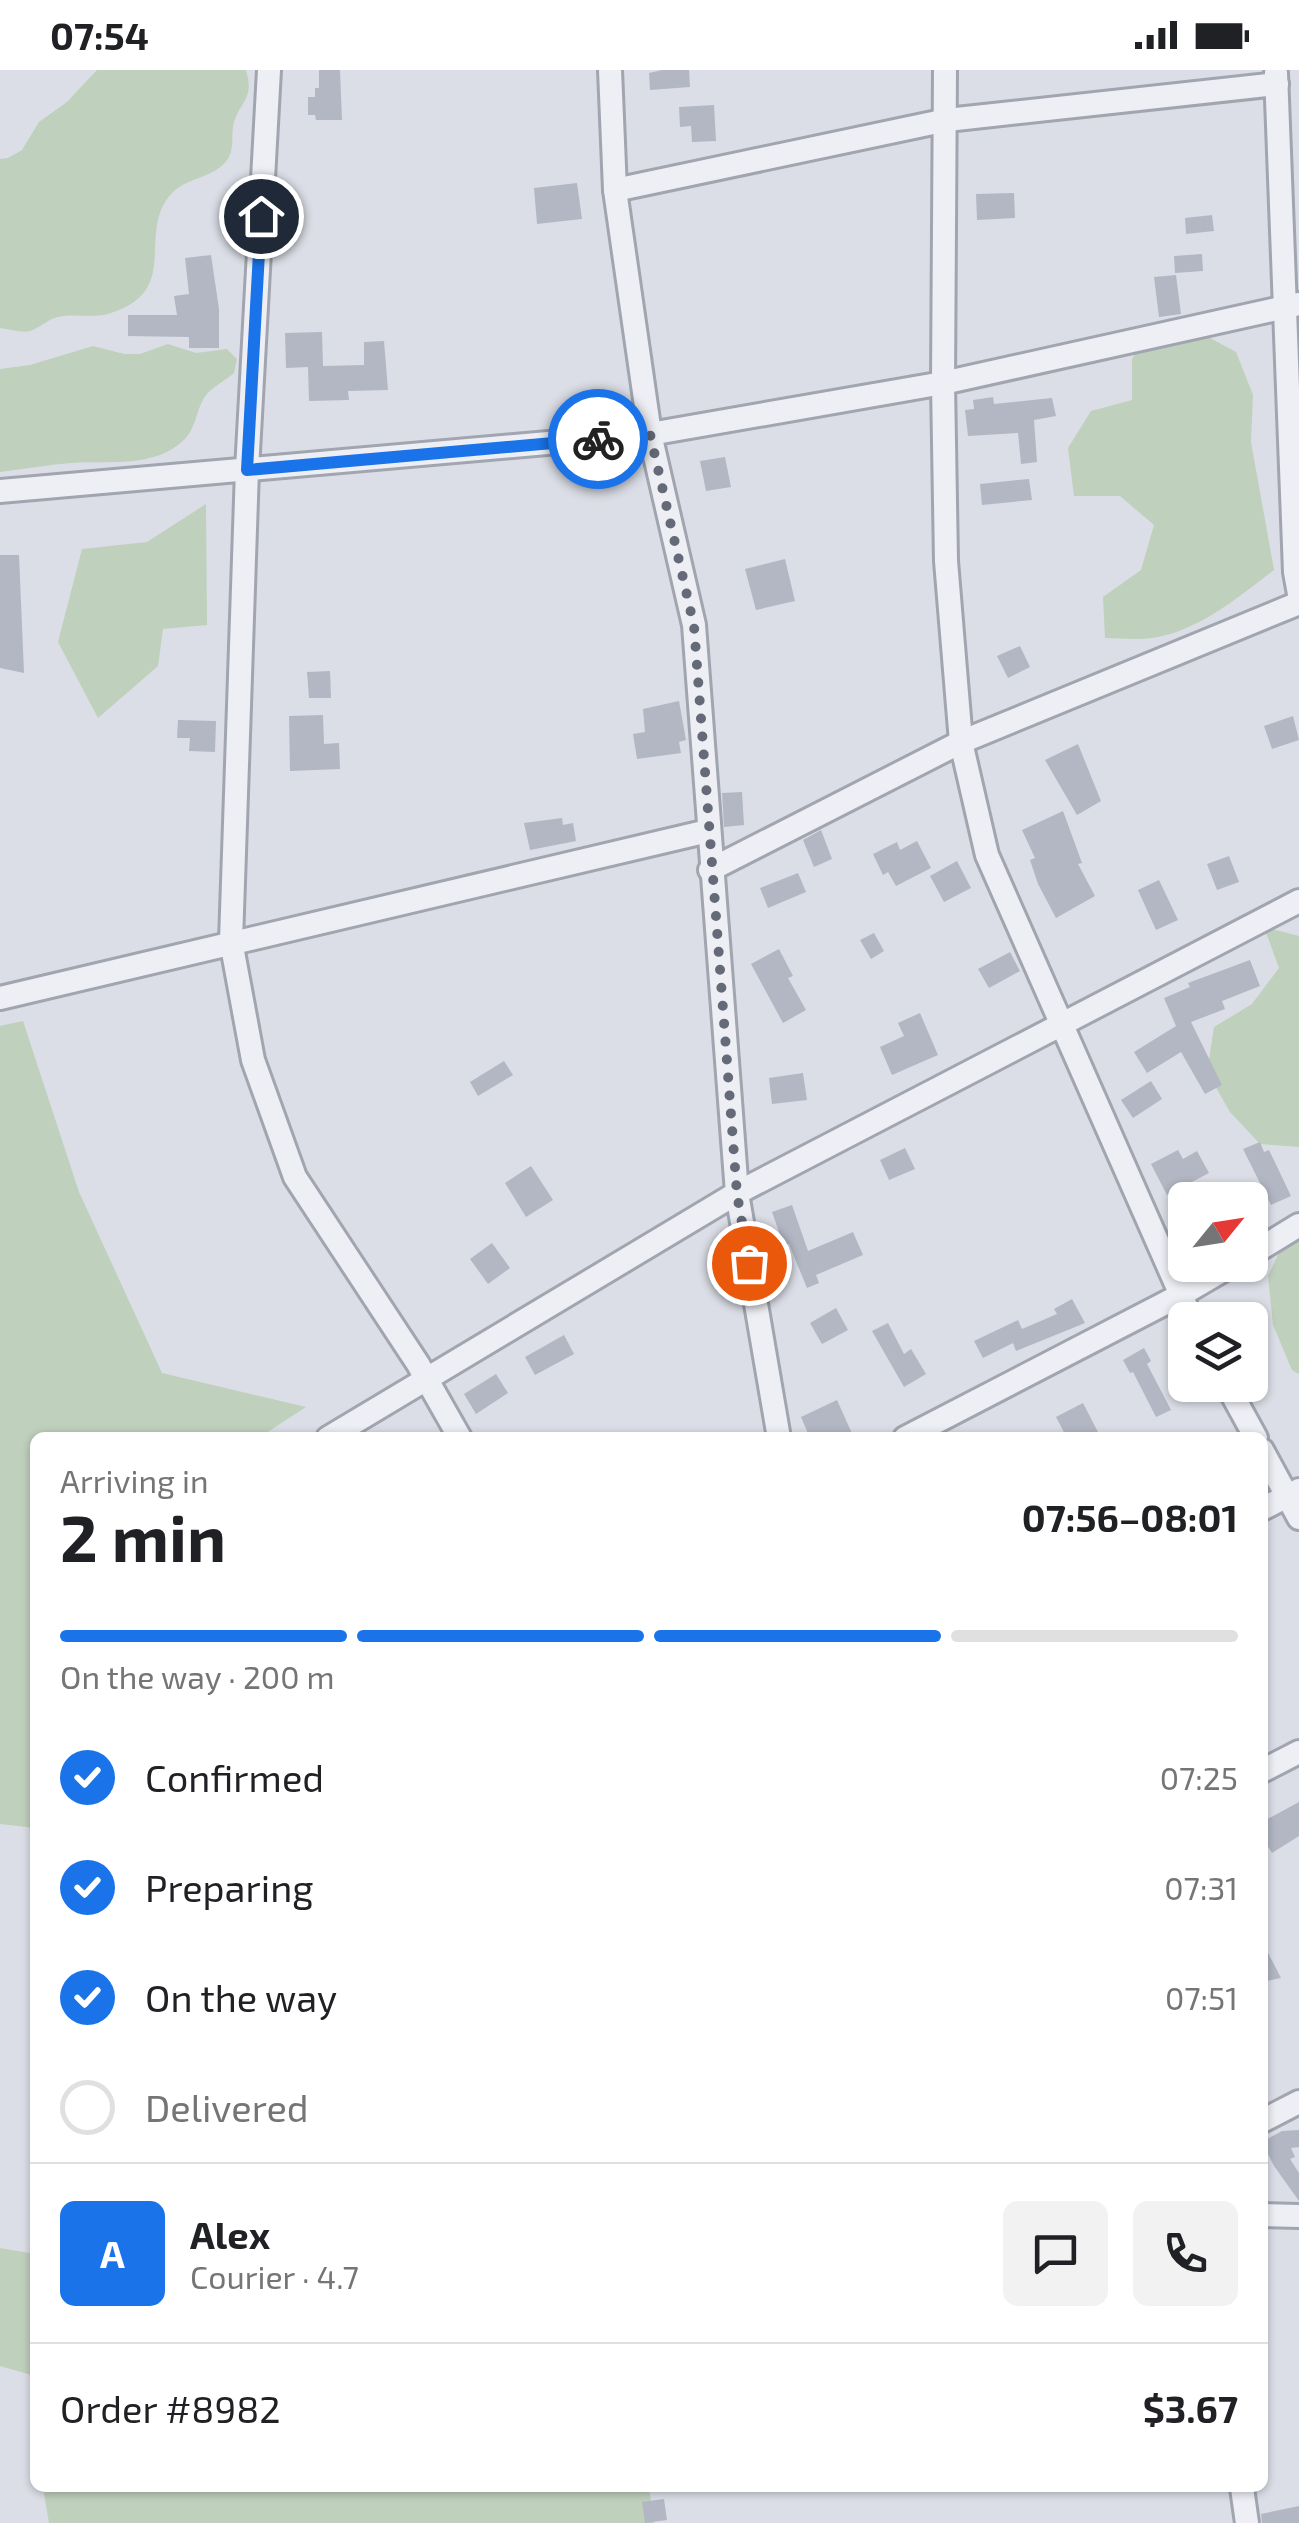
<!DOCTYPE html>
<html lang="en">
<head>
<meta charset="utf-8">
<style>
	:root { --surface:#fff; --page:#f2f2f2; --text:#202124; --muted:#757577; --line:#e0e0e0; --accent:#1a73e8 }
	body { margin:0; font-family:"Exo 2",sans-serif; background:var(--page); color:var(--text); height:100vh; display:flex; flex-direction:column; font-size:38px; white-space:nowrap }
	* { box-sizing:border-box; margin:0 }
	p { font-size:32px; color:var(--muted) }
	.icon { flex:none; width:55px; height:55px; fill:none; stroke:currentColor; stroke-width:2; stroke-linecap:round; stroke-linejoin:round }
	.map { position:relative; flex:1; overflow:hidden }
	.details { position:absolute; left:30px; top:1362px; width:1238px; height:1060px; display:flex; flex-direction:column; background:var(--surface); border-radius:15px; box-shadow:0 2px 8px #0004 }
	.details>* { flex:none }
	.needle { width:65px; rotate:60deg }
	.buttons { position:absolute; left:1168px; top:1112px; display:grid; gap:20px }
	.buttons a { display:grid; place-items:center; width:100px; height:100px; border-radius:15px; background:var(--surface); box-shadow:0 2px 8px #0004; font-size:50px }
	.pin { position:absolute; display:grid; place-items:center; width:85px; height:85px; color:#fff; margin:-42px; border:5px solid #fff; border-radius:50%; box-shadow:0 2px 10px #0007 }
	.courier { position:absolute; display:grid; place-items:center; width:100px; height:100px; margin:-50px; border:8px solid #1a73e8; border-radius:50%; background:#fff; color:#222; box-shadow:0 2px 12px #0007 }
	.overview em { font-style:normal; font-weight:700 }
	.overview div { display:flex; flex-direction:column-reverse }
	.overview { display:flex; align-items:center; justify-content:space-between; height:170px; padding:0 30px }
	h1 { font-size:65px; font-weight:700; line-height:75px }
	.bar { display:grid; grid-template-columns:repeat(4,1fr); gap:15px 10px; align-content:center; height:120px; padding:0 30px }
	.bar i { height:12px; border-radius:8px; background:var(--line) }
	.bar .selected { background:var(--accent) }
	.bar p { grid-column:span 4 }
	.line { display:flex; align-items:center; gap:25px; padding:0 30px; border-top:2px solid var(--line) }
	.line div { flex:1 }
	.round { display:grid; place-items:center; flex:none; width:105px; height:105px; border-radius:15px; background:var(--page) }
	ol { padding:0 30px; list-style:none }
	li { display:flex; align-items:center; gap:30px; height:110px }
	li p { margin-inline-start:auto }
	li .icon { padding:10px; border-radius:50%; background:var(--accent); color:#fff; stroke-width:4 }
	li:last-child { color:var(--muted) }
	li i { width:55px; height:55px; border:5px solid var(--line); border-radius:50% }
	.status { display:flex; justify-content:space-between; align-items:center; height:70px; padding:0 50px; background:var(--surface); direction:ltr }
	.status svg { height:28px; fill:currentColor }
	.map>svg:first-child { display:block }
	.green { fill:#bfd0bc }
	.building { fill:#b2b7c3 }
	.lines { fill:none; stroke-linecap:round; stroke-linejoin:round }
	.minor-casing { stroke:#a1a5b0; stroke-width:28 }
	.minor { stroke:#eeeff4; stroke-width:22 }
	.done { stroke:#656a78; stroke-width:10; stroke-dasharray:0 18 }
	.route { stroke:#1a73e8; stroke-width:12 }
</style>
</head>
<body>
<div class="status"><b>07:54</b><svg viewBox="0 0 49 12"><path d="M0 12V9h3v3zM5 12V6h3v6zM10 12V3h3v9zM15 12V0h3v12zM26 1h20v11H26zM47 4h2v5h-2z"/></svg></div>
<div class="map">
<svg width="1299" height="2453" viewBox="0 0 1299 2453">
	<rect width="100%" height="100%" fill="#dbdee6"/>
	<g class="green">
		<path d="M97 0H246C254 27 243 29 235 49 230 61 235 75 229 87 217 108 187 107 172 123 135 162 183 220 111 243 94 249 75 243 58 247 48 249 40 258 30 261 21 263 9 259 0 258V89L8 88 22 80 39 52 67 32Z"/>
		<path d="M1153 252 1197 261 1236 282 1253 325 1251 372 1274 500C1239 527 1197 562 1152 568 1137 570 1120 568 1105 568L1103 527 1141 500 1154 455 1120 426H1074L1068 378 1091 341 1132 330V289Z"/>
		<path d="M168 274 196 283 227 279 237 289 234 303C225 311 211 317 204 328 196 341 196 358 184 370 153 399 109 390 71 393 47 395 24 399 0 402V299L30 295 93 276 124 284H140Z"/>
		<polygon points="206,434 207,555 163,559 158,596 98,648 58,572 82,479 147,472"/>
		<polygon points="1264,857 1299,866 1299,1077 1260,1074 1230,1042 1207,1002 1214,957 1252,934 1279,898"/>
		<polygon points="23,951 79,1122 162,1303 306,1337 260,1367 35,1368 35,1758 0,1754 0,956"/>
		<polygon points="1299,1162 1299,1304 1292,1300 1273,1255 1268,1206 1287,1165"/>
		<polygon points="0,2178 35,2184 35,2306 0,2296"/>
		<polygon points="43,2418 649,2418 654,2453 49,2453"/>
	</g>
	<g class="building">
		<polygon points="319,0 340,0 342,50 316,50 315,45 308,45 308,27 315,27 315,18 319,18"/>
		<polygon points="662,0 689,0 690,17 650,20 649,3"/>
		<polygon points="714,35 716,71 692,72 691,56 680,57 679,37"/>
		<polygon points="577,113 582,149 537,154 534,118"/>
		<polygon points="1014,123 1015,148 977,150 976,124"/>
		<polygon points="1212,145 1214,161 1186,164 1185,148"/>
		<polygon points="1202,184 1203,201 1175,203 1174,186"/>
		<polygon points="211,185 219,239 219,278 189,278 189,267 128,266 128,245 177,245 174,226 189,224 185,188"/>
		<polygon points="1176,205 1181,244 1159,247 1154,207"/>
		<polygon points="322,262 323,296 364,295 364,272 384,271 388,320 348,321 349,330 309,331 308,297 286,298 285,263"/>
		<polygon points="993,327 994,334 1052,328 1056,346 1034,350 1037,392 1021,394 1018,363 968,366 965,340 974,339 973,330"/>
		<polygon points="725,387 731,417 706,421 700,391"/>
		<polygon points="1029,409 1032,430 982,435 980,414"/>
		<polygon points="0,485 19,485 24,603 0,598"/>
		<polygon points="785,489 795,531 756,540 745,499"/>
		<polygon points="1020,576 1030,597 1008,608 997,586"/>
		<polygon points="330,601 331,628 309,628 307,602"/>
		<polygon points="679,631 686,670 679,672 681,683 637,689 633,664 645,662 643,639"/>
		<polygon points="323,645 324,674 339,673 340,699 290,701 289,646"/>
		<polygon points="1293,646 1299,670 1272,679 1264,656"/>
		<polygon points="178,650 216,651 215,682 189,681 190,668 177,668"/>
		<polygon points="1078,674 1101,731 1077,745 1045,690"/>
		<polygon points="742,722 744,755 724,757 722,723"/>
		<polygon points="1063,741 1082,793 1078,794 1095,826 1056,848 1038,814 1030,790 1035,788 1022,760"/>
		<polygon points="562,748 563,755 573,753 576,771 530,780 524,753"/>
		<polygon points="821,760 832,789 814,797 803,770"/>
		<polygon points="917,771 931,798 896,816 888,802 883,805 873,784 897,772 900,780"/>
		<polygon points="1229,786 1239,812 1217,820 1207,794"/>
		<polygon points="957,791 971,818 944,832 930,806"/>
		<polygon points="798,803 806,822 768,838 760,818"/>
		<polygon points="1159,810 1178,850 1156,860 1138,820"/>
		<polygon points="874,863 884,881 871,889 860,870"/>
		<polygon points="779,879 793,906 788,908 806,940 783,953 751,894"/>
		<polygon points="1010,882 1020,901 989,918 978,899"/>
		<polygon points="1250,890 1260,916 1222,931 1225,939 1191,952 1222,1015 1205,1024 1181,982 1147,1003 1134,982 1176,956 1164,928 1190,917 1188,913"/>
		<polygon points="920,943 938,985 892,1005 880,977 904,966 898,953"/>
		<polygon points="504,991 513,1005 478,1026 470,1012"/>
		<polygon points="803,1003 807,1030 772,1034 769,1008"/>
		<polygon points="1151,1011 1162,1029 1133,1048 1121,1030"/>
		<polygon points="1260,1072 1264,1082 1269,1080 1291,1126 1271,1135 1243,1079"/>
		<polygon points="905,1078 915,1099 889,1110 880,1090"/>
		<polygon points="1178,1080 1183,1089 1197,1081 1209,1103 1167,1125 1151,1094"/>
		<polygon points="531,1096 553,1130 526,1147 505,1113"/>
		<polygon points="792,1135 808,1181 853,1162 863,1185 816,1205 819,1213 807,1218 789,1174 784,1176 772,1142"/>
		<polygon points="492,1173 510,1198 488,1214 470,1189"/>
		<polygon points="1072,1229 1085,1253 1016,1281 1013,1273 983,1288 974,1271 1018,1250 1022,1259 1057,1244 1054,1239"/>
		<polygon points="836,1238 848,1260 822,1274 810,1253"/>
		<polygon points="888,1253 904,1284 911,1279 926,1304 904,1317 872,1261"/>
		<polygon points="564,1265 574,1284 535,1305 525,1287"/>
		<polygon points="1144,1278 1151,1291 1147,1294 1171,1340 1156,1347 1133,1302 1130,1303 1123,1290"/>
		<polygon points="496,1304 508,1323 476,1344 464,1324"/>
		<polygon points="837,1330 854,1368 810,1368 801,1347"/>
		<polygon points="1083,1333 1101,1368 1067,1368 1056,1347"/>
		<polygon points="1299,1732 1299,1766 1272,1783 1262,1767 1262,1752"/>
		<polygon points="1262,1871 1281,1908 1262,1912"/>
		<polygon points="1299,2060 1299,2077 1291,2078 1295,2087 1290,2089 1299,2103 1299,2131 1274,2096 1262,2072 1282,2061"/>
		<polygon points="664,2429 667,2450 645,2453 642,2432"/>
		<polygon points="1299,2436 1299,2453 1262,2453 1261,2444"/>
	</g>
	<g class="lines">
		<g class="minor-casing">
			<g id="minor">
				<polyline points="269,0 247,400 231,871 253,990 295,1107 418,1294 460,1368"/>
				<polyline points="610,0 615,120 650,364 694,555 737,1123 779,1368"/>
				<polyline points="945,0 943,313 946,491 961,672 987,785 1192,1250"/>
				<polyline points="1276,3 1295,502 1299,524"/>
				<polyline points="615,120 947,50 1277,14"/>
				<polyline points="0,421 650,364 943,313 1299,234"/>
				<polyline points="710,800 961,672 1299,533"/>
				<polyline points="0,928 708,761"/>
				<polyline points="1250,1185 1299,1155"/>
				<polyline points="1227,1315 1256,1368"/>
				<polyline points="328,1368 737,1123 1299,831"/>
				<polyline points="905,1368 1179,1226 1232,1195"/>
				<polyline points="1262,1380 1299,1448"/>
				<polyline points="1262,1439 1299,1420"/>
				<polyline points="1262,1701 1299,1682"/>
				<polyline points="1262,2051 1299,2032"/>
				<polyline points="1262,2145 1299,2146"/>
				<polyline points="1242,2418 1247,2453"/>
			</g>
		</g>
		<use href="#minor" class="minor"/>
	</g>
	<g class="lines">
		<polyline class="done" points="598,369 650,364 694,556 737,1124 749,1193"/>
		<polyline class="route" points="261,146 247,400 598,369"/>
	</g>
</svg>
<div class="buttons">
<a><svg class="needle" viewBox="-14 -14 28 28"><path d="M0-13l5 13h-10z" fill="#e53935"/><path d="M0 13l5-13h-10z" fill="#757577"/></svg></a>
<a><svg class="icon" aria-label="layers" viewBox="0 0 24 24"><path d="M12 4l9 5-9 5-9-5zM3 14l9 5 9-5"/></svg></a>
</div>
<div class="pin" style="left:749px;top:1193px;background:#ea580c"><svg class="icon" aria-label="bag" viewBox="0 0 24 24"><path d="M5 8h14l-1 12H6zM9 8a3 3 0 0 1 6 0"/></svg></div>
<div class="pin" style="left:261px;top:146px;background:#1f2937"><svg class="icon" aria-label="home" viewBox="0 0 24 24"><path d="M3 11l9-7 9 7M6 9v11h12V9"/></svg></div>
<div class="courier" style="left:598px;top:369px"><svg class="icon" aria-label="bike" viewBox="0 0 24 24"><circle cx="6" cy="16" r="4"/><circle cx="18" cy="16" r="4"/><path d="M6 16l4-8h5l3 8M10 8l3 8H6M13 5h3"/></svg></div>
<section class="details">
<div class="overview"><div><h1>2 min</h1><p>Arriving in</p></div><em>07:56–08:01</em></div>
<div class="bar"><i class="selected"></i><i class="selected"></i><i class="selected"></i><i></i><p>On the way · 200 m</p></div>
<ol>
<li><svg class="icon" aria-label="check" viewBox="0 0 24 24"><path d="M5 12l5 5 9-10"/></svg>Confirmed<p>07:25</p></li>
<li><svg class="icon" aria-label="check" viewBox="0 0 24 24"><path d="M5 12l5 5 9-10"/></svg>Preparing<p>07:31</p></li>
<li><svg class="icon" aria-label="check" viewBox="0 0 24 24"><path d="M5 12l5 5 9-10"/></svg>On the way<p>07:51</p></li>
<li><i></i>Delivered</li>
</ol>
<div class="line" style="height:180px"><b class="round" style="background:var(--accent);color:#fff">A</b><div><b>Alex</b><p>Courier · 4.7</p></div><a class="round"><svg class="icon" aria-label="chat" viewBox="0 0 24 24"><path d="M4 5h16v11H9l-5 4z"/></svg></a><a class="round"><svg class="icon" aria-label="phone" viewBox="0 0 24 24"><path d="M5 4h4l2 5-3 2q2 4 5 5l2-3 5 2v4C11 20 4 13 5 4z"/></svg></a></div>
<div class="line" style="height:130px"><div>Order #8982</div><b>$3.67</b></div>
</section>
</div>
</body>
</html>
